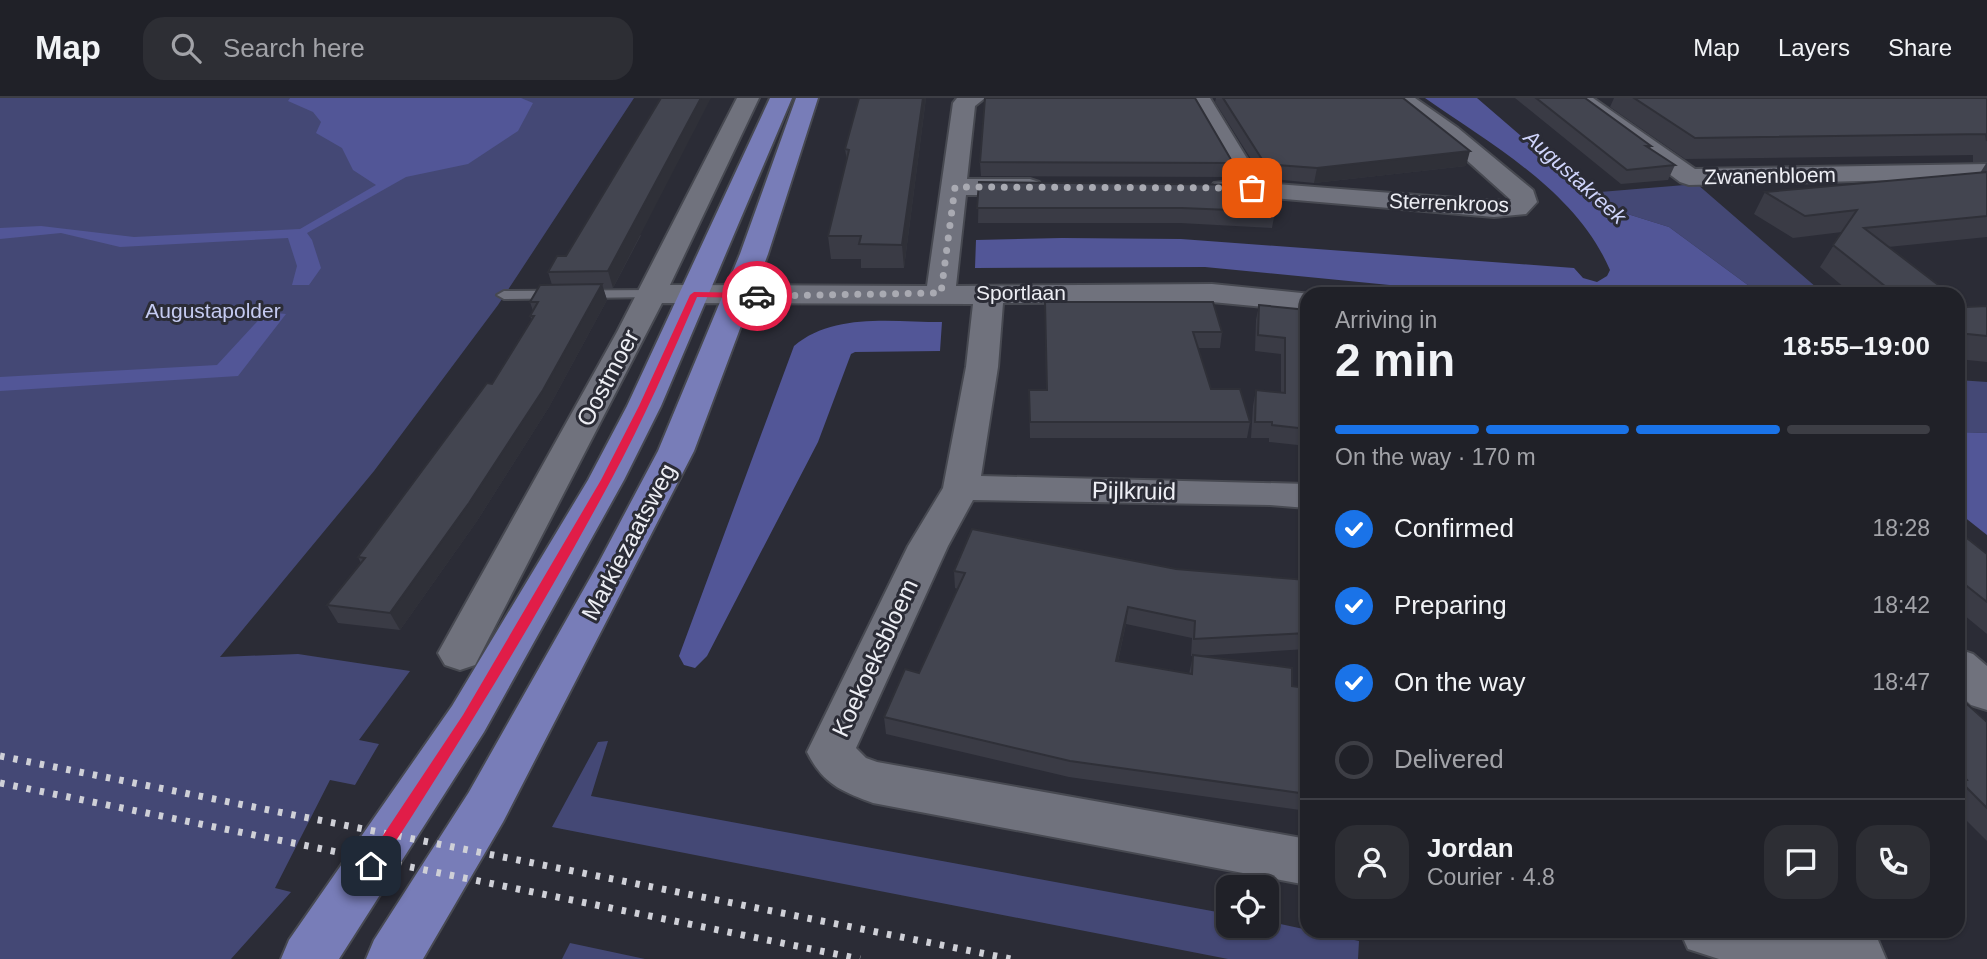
<!DOCTYPE html>
<html lang="en">
<head>
<meta charset="utf-8">
<style>
	:root { --surface:#202128; --page:#2d2e34; --text:#f1f3f6; --muted:#a2a3a8; --line:#3d3e45; --accent:#1a73e8 }
	body { margin:0; font-family:Arial,sans-serif; background:var(--page); color:var(--text); height:100vh; display:flex; flex-direction:column; font-size:26px; white-space:nowrap }
	* { box-sizing:border-box; margin:0 }
	p { font-size:23px; color:var(--muted) }
	.icon { flex:none; width:38px; height:38px; fill:none; stroke:currentColor; stroke-width:2; stroke-linecap:round; stroke-linejoin:round }
	.map { position:relative; flex:1; overflow:hidden }
	.sheet { position:absolute; left:1300px; top:189px; width:665px; height:651px; display:flex; flex-direction:column; background:var(--surface); border-radius:21px; box-shadow:0 2px 5px #0004,0 0 0 2px var(--line) }
	.sheet>* { flex:none }
	.fabs { position:absolute; left:1216px; top:777px; display:grid; gap:14px }
	.fabs a { display:grid; place-items:center; width:63px; height:63px; border-radius:14px; background:var(--surface); box-shadow:0 2px 5px #0004,0 0 0 2px var(--line); font-size:35px }
	.pin { position:absolute; display:grid; place-items:center; width:60px; height:60px; color:#fff; margin:-30px; border-radius:14px; box-shadow:0 4px 10px #0006 }
	.courier { position:absolute; display:grid; place-items:center; width:70px; height:70px; margin:-35px; border:5px solid #e11d48; border-radius:50%; background:#fff; color:#222; box-shadow:0 2px 9px #0007 }
	.head em { font-style:normal; font-weight:700 }
	.head div { display:flex; flex-direction:column-reverse }
	.head { display:flex; align-items:center; justify-content:space-between; height:119px; padding:0 35px }
	h1 { font-size:46px; font-weight:700; line-height:52px }
	.bar { display:grid; grid-template-columns:repeat(4,1fr); gap:10px 7px; align-content:center; height:84px; padding:0 35px }
	.bar i { height:9px; border-radius:5px; background:var(--line) }
	.bar .selected { background:var(--accent) }
	.bar p { grid-column:span 4 }
	.line { display:flex; align-items:center; gap:18px; padding:0 35px; border-top:2px solid var(--line) }
	.line div { flex:1 }
	.round { display:grid; place-items:center; flex:none; width:74px; height:74px; border-radius:21px; background:var(--page) }
	ol { padding:0 35px; list-style:none }
	li { display:flex; align-items:center; gap:21px; height:77px }
	li p { margin-inline-start:auto }
	li .icon { padding:7px; border-radius:50%; background:var(--accent); color:#fff; stroke-width:4 }
	li:last-child { color:var(--muted) }
	li i { width:38px; height:38px; border:4px solid var(--line); border-radius:50% }
	header { display:flex; align-items:center; gap:42px; box-sizing:border-box; height:98px; padding:0 35px; background:var(--surface); border-bottom:2px solid var(--line) }
	header strong { font-size:33px }
	nav { display:flex; gap:38px; margin-inline-start:auto; font-size:24px }
	.search { width:490px; height:63px; background:var(--page); display:flex; align-items:center; gap:18px; box-sizing:border-box; padding:0 24px; border-radius:21px; color:var(--muted); font-size:26px }
	.map>svg:first-child { display:block }
	.green { fill:#444875 }
	.water { fill:#525697 }
	.lines { fill:none; stroke-linecap:round; stroke-linejoin:round }
	.lane-casing { stroke:#474951; stroke-width:4 }
	.street-casing { stroke:#474951; stroke-width:4 }
	.primary-casing { stroke:#474951; stroke-width:4 }
	.lane { fill:#70727d; fill-rule:evenodd }
	.street { fill:#70727d; fill-rule:evenodd }
	.primary { fill:#787db8; fill-rule:evenodd }
	.rail { stroke:#cfd0d7; stroke-width:7; stroke-dasharray:4.5 9; stroke-linecap:butt }
	.wall { fill:#3a3b45; fill-rule:evenodd }
	.shaded-wall { fill:#2f3038 }
	.building { fill:#434550; stroke:#2f3038; stroke-width:2 }
	.route { fill:#e11d48 }
	.done { stroke:#a9aab2; stroke-width:7; stroke-dasharray:0 12.6 }
	.labels { text-anchor:middle; stroke-width:6; stroke-linejoin:round; paint-order:stroke }
	.far-street-label { font-size:21px; fill:#edeef4; stroke:#2b2c36 }
	.far-water-label { font-size:21px; font-style:italic; fill:#d0d5fc; stroke:#2b2c36 }
	.far-park-label { font-size:21px; fill:#c5cbf1; stroke:#2b2c36 }
	.street-label { font-size:24px; fill:#edeef4; stroke:#2b2c36 }
</style>
</head>
<body>
<header>
<strong>Map</strong>
<div class="search"><svg class="icon" aria-label="search" viewBox="0 0 24 24"><circle cx="10" cy="10" r="6"/><path d="M15 15l6 6"/></svg>Search here</div>
<nav><a>Map</a><a>Layers</a><a>Share</a></nav>
</header>
<div class="map">
<svg width="1987" height="861" viewBox="0 0 1987 861">
	<rect width="100%" height="100%" fill="#2b2c36"/>
	<g class="green">
		<polygon points="0,0 634,0 498,207 374,373 220,559 298,556 410,573 359,642 379,646 355,687 330,682 275,790 291,794 231,861 0,861"/>
		<polygon points="1697,86 1824,196 1760,196 1669,129 1602,108 1588,95"/>
		<polygon points="1958,282 1987,284 1987,335 1958,334"/>
		<polygon points="608,643 591,698 1228,816 1228,828 1267,828 1267,823 1359,843 1358,861 1228,861 552,729 598,644"/>
		<polygon points="570,845 645,861 562,861"/>
	</g>
	<g class="water">
		<polygon points="290,0 521,0 533,5 518,33 468,66 406,79 307,135 312,142 321,170 309,187 292,187 297,168 288,140 120,149 61,135 0,141 0,130 41,128 134,139 300,131 376,87 353,72 342,50 316,35 321,24 313,14 288,3"/>
		<path d="M1425 0H1477L1602 108 1669 129 1760 196H1481L1205 169 975 170 976 142 1062 140 1181 141 1574 170 1583 180 1597 184 1607 178 1610 172C1576 93 1492 47 1425 0Z"/>
		<polygon points="266,214 286,216 238,278 0,293 0,279 217,267"/>
		<path d="M942 224 940 253 855 254 851 256 818 344 707 558 695 570 684 567 679 558 794 248C833 214 894 224 942 224Z"/>
		<polygon points="1958,334 1987,335 1987,437 1958,414"/>
	</g>
	<g class="lines">
		<g class="lane-casing">
			<polygon id="lane" points="651,192 658,196 656,199 504,201 497,197 504,193"/>
		</g>
		<g class="street-casing">
			<g id="street">
				<path d="M737 0H759L670 187 927 188 953 5 957 0H985L975 8 967 81H1030L1039 84 1043 89 1039 94 1030 97H966L956 188 1212 186 1311 196H1307V213L1212 204 1003 205 998 269 981 378 1307 386V410L1270 407 973 402 948 448 856 650 866 660 877 664 1307 741V787L873 705C841 693 823 686 807 654L908 448 943 390 966 269 973 206 662 205 475 567 460 572 445 567 438 555 617 234Z"/>
				<polygon points="1188,0 1210,0 1262,85 1494,103 1511,102 1442,40 1390,0 1415,0 1458,30 1533,92 1537,104 1526,116 1494,119 1214,95 1210,90 1214,85 1235,83"/>
				<polygon points="1567,0 1593,0 1695,71 1987,66 1987,80 1689,87 1680,84"/>
				<polygon points="1958,551 1973,556 1987,568 1987,612 1971,607 1958,595"/>
				<polygon points="1680,833 1852,833 1878,842 1886,861 1719,861 1688,851"/>
			</g>
		</g>
		<g class="primary-casing">
			<g id="primary">
				<polygon points="770,0 792,0 661,308 624,382 484,634 339,861 281,861 289,842 452,608 588,382 627,308"/>
				<polygon points="796,0 818,0 768,156 694,353 503,724 423,861 366,861 374,842 469,694 598,466 658,353 740,156"/>
			</g>
		</g>
		<use href="#lane" class="lane"/>
		<use href="#street" class="street"/>
		<use href="#primary" class="primary"/>
		<g class="rail">
			<polyline points="0,658 1011,861"/>
			<polyline points="0,685 860,861"/>
		</g>
	</g>
	<g class="wall">
		<polygon points="859,0 926,0 904,170 861,170 861,161 831,161 828,138 847,63 845,51"/>
		<polygon points="1216,0 1403,0 1466,68 1314,85 1263,80 1215,4"/>
		<polygon points="1515,0 1585,0 1651,48 1650,51 1675,67 1668,82 1621,86"/>
		<polygon points="1614,0 1987,0 1987,139 1888,149 1950,196 1852,196 1820,169 1842,134 1793,140 1754,116 1765,94 1980,75 1987,64 1973,64 1973,57 1685,61 1610,9"/>
		<polygon points="980,64 1233,65 1230,79 981,78"/>
		<polygon points="979,84 1275,114 1272,130 1180,125 978,125"/>
		<polygon points="641,137 613,190 603,190 607,202 549,309 477,423 400,532 338,525 327,507 361,465 358,459 492,286 532,222 530,218 533,213 530,204 552,187 548,174 566,158"/>
		<polygon points="1958,203 1966,209 1987,208 1987,264 1958,261"/>
		<polygon points="1045,204 1222,234 1220,250 1198,250 1211,291 1250,324 1247,340 1030,340 1029,292 1046,292"/>
		<polygon points="1259,207 1307,212 1307,348 1269,344 1269,340 1251,340 1253,308 1256,292 1281,295 1281,256 1255,253 1256,222"/>
		<polygon points="1958,433 1987,456 1987,536 1958,512"/>
		<path d="M1176 471 1307 482V551L1197 558 1292 588 1307 590V713L1069 679 886 636 884 619 919 575 958 491 955 490 954 473ZM1126 526 1192 540 1191 558H1193L1189 576 1118 563Z"/>
		<polygon points="1958,598 1987,624 1987,743 1958,714"/>
	</g>
	<g class="shaded-wall">
		<polygon points="701,0 711,0 613,190 608,173"/>
		<polygon points="923,0 926,0 904,170 902,147"/>
		<polygon points="1470,53 1466,68 1314,85 1317,70"/>
		<polygon points="602,186 607,202 549,309 477,423 400,532 390,515"/>
		<polygon points="1128,509 1126,526 1114,580 1116,563"/>
	</g>
	<g class="building">
		<polygon points="661,0 701,0 608,173 548,174 557,158 566,158"/>
		<polygon points="859,0 923,0 902,147 859,146 861,138 828,138 849,52 845,51"/>
		<polygon points="985,0 1195,0 1233,65 980,64"/>
		<polygon points="1223,0 1403,0 1470,53 1317,70 1265,66"/>
		<polygon points="1536,0 1585,0 1651,48 1646,48 1675,67 1627,72"/>
		<polygon points="1634,0 1987,0 1987,43 1986,36 1695,40"/>
		<polygon points="1987,74 1987,118 1864,130 1950,196 1895,196 1833,147 1857,112 1805,118 1765,94"/>
		<polygon points="979,84 1274,87 1275,114 1182,110 977,110"/>
		<polygon points="602,186 543,292 469,405 390,515 327,507 365,460 358,459 487,285 492,286 534,218 530,218 538,204 530,204 540,187"/>
		<polygon points="1958,203 1966,209 1987,208 1987,238 1958,235"/>
		<polygon points="1045,204 1213,204 1222,234 1193,234 1211,291 1240,291 1250,324 1030,324 1029,292 1047,292"/>
		<polygon points="1259,207 1307,212 1307,331 1272,327 1272,324 1255,324 1256,292 1285,295 1285,240 1258,237"/>
		<polygon points="972,431 1176,471 1307,482 1307,535 1194,541 1195,523 1128,509 1116,563 1192,576 1193,557 1292,570 1292,588 1307,590 1307,696 1070,663 884,619 905,571 919,575 965,475 954,473"/>
		<polygon points="1958,433 1987,456 1987,504 1958,481"/>
		<polygon points="1958,598 1987,624 1987,710 1961,684 1967,682 1958,673"/>
	</g>
	<path class="route" d="M694 194 757 195 761 198 757 200 697 199C670 261 643 323 611 382 539 516 460 645 377 772H366L364 768 366 763 463 617 601 382 639 308 690 197Z"/>
	<g class="lines">
		<polyline class="done" points="757,198 941,195 955,89 1252,90"/>
	</g>
	<g class="labels">
		<g class="far-street-label">
			<text transform="translate(1770 78) rotate(-1)" y="7">Zwanenbloem</text>
			<text transform="translate(1449 105) rotate(2)" y="7">Sterrenkroos</text>
			<text x="1021" y="202">Sportlaan</text>
		</g>
		<g class="far-water-label">
			<text transform="translate(1575 79) rotate(42)" y="7">Augustakreek</text>
		</g>
		<g class="far-park-label">
			<text x="213" y="220">Augustapolder</text>
		</g>
		<g class="street-label">
			<text transform="translate(608 280) rotate(-62)" y="8">Oostmoer</text>
			<text transform="translate(1134 393) rotate(1)" y="8">Pijlkruid</text>
			<text transform="translate(629 444) rotate(-62)" y="8">Markiezaatsweg</text>
			<text transform="translate(875 560) rotate(-65)" y="8">Koekoeksbloem</text>
		</g>
	</g>
</svg>
<div class="fabs">
<a><svg class="icon" aria-label="locate" viewBox="0 0 24 24"><circle cx="12" cy="12" r="6"/><path d="M12 2v4M12 18v4M2 12h4M18 12h4"/></svg></a>
</div>
<div class="pin" style="left:1252px;top:90px;background:#ea580c"><svg class="icon" aria-label="bag" viewBox="0 0 24 24"><path d="M5 8h14l-1 12H6zM9 8a3 3 0 0 1 6 0"/></svg></div>
<div class="pin" style="left:371px;top:768px;background:#1f2937"><svg class="icon" aria-label="home" viewBox="0 0 24 24"><path d="M3 11l9-7 9 7M6 9v11h12V9"/></svg></div>
<div class="courier" style="left:757px;top:198px"><svg class="icon" aria-label="car" viewBox="0 0 24 24"><path d="M5 17H2v-5l4-1 3-4h7l3 4 3 1v5h-3M9 17h6M6 11h13"/><circle cx="7" cy="17" r="2"/><circle cx="17" cy="17" r="2"/></svg></div>
<section class="sheet">
<div class="head"><div><h1>2 min</h1><p>Arriving in</p></div><em>18:55–19:00</em></div>
<div class="bar"><i class="selected"></i><i class="selected"></i><i class="selected"></i><i></i><p>On the way · 170 m</p></div>
<ol>
<li><svg class="icon" aria-label="check" viewBox="0 0 24 24"><path d="M5 12l5 5 9-10"/></svg>Confirmed<p>18:28</p></li>
<li><svg class="icon" aria-label="check" viewBox="0 0 24 24"><path d="M5 12l5 5 9-10"/></svg>Preparing<p>18:42</p></li>
<li><svg class="icon" aria-label="check" viewBox="0 0 24 24"><path d="M5 12l5 5 9-10"/></svg>On the way<p>18:47</p></li>
<li><i></i>Delivered</li>
</ol>
<div class="line" style="height:126px"><a class="round"><svg class="icon" aria-label="person" viewBox="0 0 24 24"><circle cx="12" cy="8" r="4"/><path d="M4 21q1-7 8-7t8 7"/></svg></a><div><b>Jordan</b><p>Courier · 4.8</p></div><a class="round"><svg class="icon" aria-label="chat" viewBox="0 0 24 24"><path d="M4 5h16v11H9l-5 4z"/></svg></a><a class="round"><svg class="icon" aria-label="phone" viewBox="0 0 24 24"><path d="M5 4h4l2 5-3 2q2 4 5 5l2-3 5 2v4C11 20 4 13 5 4z"/></svg></a></div>
</section>
</div>
</body>
</html>
